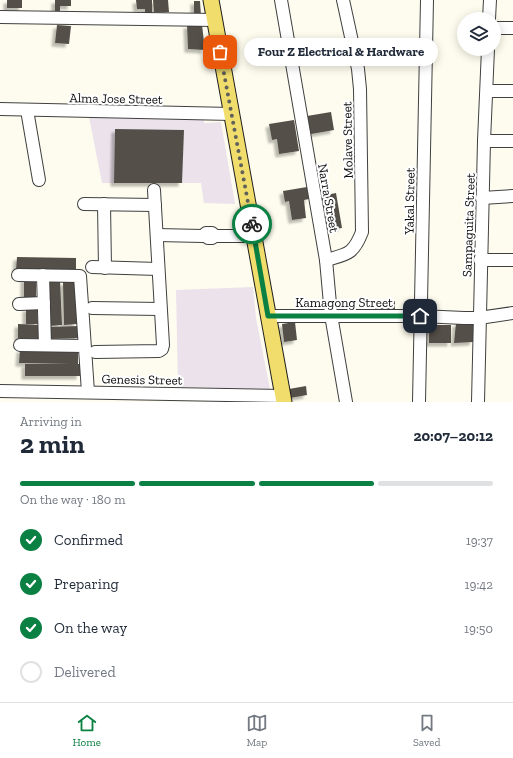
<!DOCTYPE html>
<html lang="en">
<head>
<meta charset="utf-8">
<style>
	:root { --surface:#fff; --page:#f2f2f3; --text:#1f2937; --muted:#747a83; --line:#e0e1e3; --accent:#0b8043 }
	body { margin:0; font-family:"Zilla Slab",serif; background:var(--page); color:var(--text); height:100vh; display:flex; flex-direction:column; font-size:15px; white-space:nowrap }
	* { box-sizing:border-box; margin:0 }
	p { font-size:13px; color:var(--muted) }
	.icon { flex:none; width:22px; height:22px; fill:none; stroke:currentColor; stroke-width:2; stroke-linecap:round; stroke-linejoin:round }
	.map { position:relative; height:402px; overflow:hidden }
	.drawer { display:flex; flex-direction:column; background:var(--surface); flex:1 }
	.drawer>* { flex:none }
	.controls { position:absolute; left:457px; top:12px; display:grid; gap:8px }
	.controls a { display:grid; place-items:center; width:44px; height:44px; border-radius:50%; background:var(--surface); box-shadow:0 2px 10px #0003; font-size:20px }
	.pin { position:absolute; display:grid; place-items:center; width:34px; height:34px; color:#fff; margin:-17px; border-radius:8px; box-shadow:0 2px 6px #0006 }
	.courier { position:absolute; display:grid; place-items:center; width:40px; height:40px; margin:-20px; border:3px solid #0b8043; border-radius:50%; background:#fff; color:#222; box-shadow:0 1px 5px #0007 }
	.bubble { position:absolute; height:28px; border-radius:14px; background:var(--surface); box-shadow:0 2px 10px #0003; font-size:13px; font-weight:700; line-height:28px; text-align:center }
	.overview em { font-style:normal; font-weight:700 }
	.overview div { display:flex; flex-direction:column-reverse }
	.overview { display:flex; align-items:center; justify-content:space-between; height:68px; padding:0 20px }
	h1 { font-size:26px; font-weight:700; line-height:30px }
	.bar { display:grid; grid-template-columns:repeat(4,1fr); gap:6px 4px; align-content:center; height:48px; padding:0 20px }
	.bar i { height:5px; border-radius:3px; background:var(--line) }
	.bar .current { background:var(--accent) }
	.bar p { grid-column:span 4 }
	ol { padding:0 20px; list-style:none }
	li { display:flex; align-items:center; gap:12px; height:44px }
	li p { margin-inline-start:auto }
	li .icon { padding:4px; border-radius:50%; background:var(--accent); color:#fff; stroke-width:4 }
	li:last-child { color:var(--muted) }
	li i { width:22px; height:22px; border:2px solid var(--line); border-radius:50% }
	.dock { display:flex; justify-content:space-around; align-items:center; height:56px; border-top:1px solid var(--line); background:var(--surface); font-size:11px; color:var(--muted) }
	.dock a { display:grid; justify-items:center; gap:2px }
	.dock .current { color:var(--accent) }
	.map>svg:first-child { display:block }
	.industrial { fill:#ebe2eb }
	.building { fill:#554f4a; filter:url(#shadow) }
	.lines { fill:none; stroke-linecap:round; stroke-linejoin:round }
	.minor-casing { stroke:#404040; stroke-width:14 }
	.major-casing { stroke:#1e1e1e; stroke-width:17 }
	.minor { stroke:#fff; stroke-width:12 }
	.major { stroke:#f1dd6b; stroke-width:15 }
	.done { stroke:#61615c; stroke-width:4; stroke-dasharray:0 7.2 }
	.route { stroke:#0b8043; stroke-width:5 }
	.labels { text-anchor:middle; stroke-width:4; stroke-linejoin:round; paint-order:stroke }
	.street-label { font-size:13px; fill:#0d0d0d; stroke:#fff }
</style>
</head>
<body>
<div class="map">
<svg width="513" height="402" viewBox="0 0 513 402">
	<defs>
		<filter id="shadow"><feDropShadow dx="-3.5" dy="3.5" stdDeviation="1" flood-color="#0004"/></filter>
	</defs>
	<rect width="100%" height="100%" fill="#fefcee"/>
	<g class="industrial">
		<polygon points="89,117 204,119 204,123 221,122 235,204 204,203 201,183 102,183"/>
		<polygon points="253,287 256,318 270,389 178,387 176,290"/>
	</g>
	<g class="building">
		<rect x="7" y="0" width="15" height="8"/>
		<polygon points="55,0 71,0 71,6 60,6 60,14 55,14"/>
		<polygon points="136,0 152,0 152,15 145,15 145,9 137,9"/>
		<polygon points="153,0 168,0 169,12 154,12"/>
		<polygon points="194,1 200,1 201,16 194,16"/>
		<polygon points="57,25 71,26 69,44 55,43"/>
		<polygon points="187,25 202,25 205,50 188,49"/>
		<polygon points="331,112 334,130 311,134 307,116"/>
		<polygon points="294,120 299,151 279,154 277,139 272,140 269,124"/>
		<polygon points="115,129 184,130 182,183 114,183"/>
		<polygon points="307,187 309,199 304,200 306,218 292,220 289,201 285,202 283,191"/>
		<polygon points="336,193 342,228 327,230 321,196"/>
		<polygon points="17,257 76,258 76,270 16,270"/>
		<polygon points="24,278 36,279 36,299 24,299"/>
		<polygon points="46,280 60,280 62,325 48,326"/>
		<polygon points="75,281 77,324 64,325 63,282"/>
		<polygon points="377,300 395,301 395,314 377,313"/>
		<polygon points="26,308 37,308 38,324 26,324"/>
		<polygon points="295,322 297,340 284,342 282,324"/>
		<polygon points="456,323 476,323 473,342 454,343"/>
		<polygon points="18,324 41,325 41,339 18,338"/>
		<rect x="429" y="325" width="22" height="18"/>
		<polygon points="79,326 79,338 48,339 48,327"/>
		<polygon points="20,349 78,350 78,364 80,364 80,376 25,376 25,364 70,364 19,363"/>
		<polygon points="306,386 307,395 290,398 289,389"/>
	</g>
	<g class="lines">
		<g class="minor-casing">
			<g id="minor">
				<polyline points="281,0 326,260 331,315 346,402"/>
				<polyline points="0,17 215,20"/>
				<polyline points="489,19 490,0"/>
				<polyline points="494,28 513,28"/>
				<polyline points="487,91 513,91"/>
				<polyline points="0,109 232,114"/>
				<polyline points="27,110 39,180"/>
				<polyline points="484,141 513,141"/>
				<polyline points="482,198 513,196"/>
				<polyline points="84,204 155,205"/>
				<polyline points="104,204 105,268"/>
				<polyline points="157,235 203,236 206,233 212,233 215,236"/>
				<polyline points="208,238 212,238 215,236 254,236"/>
				<path d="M326 260C347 254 353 255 362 232L360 89 358 69 343 0"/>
				<polyline points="480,260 513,260"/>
				<polyline points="92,267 158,269"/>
				<polyline points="18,275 80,276 88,392"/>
				<polyline points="43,275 45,345"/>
				<polyline points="19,304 44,303"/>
				<polyline points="92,308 160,309"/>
				<polyline points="268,316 420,316 464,318 479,318 513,313"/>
				<polyline points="20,345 84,346"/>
				<polyline points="95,352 159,351 162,349 163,345 154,190"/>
				<polyline points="0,391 283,396"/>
				<polyline points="419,402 427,0"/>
				<polyline points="478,402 484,141 488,49"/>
			</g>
		</g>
		<g class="major-casing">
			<polyline id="major" points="211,0 284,402"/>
		</g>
		<use href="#minor" class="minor"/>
		<use href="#major" class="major"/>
	</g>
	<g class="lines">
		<polyline class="done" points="220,52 252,224"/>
		<polyline class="route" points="252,224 268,316 420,316"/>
	</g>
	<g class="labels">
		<g class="street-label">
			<text transform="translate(116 98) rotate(1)" y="5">Alma Jose Street</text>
			<text transform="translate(347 140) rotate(-91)" y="5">Molave Street</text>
			<text transform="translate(329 198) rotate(80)" y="5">Narra Street</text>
			<text transform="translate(409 201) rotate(-89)" y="5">Yakal Street</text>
			<text transform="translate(468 225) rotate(-88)" y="5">Sampaguita Street</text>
			<text x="344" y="307">Kamagong Street</text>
			<text transform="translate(142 379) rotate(1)" y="5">Genesis Street</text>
		</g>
	</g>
</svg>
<div class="controls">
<a><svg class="icon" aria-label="layers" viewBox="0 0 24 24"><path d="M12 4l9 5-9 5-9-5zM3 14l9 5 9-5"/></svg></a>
</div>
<div class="pin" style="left:220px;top:52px;background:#ea580c"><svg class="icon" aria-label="bag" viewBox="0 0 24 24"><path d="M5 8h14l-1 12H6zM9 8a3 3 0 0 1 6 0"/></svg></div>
<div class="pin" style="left:420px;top:316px;background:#1f2937"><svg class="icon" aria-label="home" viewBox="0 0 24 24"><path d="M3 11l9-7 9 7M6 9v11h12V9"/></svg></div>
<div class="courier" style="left:252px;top:224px"><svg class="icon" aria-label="bike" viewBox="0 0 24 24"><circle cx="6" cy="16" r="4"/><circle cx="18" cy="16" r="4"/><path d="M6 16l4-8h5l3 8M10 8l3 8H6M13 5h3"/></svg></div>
<div class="bubble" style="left:244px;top:38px;width:194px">Four Z Electrical &amp; Hardware</div>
</div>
<section class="drawer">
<div class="overview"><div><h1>2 min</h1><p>Arriving in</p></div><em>20:07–20:12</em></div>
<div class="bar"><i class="current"></i><i class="current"></i><i class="current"></i><i></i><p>On the way · 180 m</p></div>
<ol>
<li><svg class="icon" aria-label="check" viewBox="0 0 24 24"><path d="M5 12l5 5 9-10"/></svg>Confirmed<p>19:37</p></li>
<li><svg class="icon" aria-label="check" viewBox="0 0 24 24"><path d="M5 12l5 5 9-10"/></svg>Preparing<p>19:42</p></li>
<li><svg class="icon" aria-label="check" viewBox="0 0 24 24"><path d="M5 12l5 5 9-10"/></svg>On the way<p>19:50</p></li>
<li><i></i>Delivered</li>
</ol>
</section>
<nav class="dock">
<a class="current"><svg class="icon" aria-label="home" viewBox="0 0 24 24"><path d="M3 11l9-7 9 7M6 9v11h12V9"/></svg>Home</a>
<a><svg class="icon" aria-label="map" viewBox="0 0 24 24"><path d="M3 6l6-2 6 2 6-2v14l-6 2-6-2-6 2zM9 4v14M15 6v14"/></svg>Map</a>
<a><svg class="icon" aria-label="saved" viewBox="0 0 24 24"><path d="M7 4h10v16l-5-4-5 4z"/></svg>Saved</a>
</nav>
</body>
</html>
